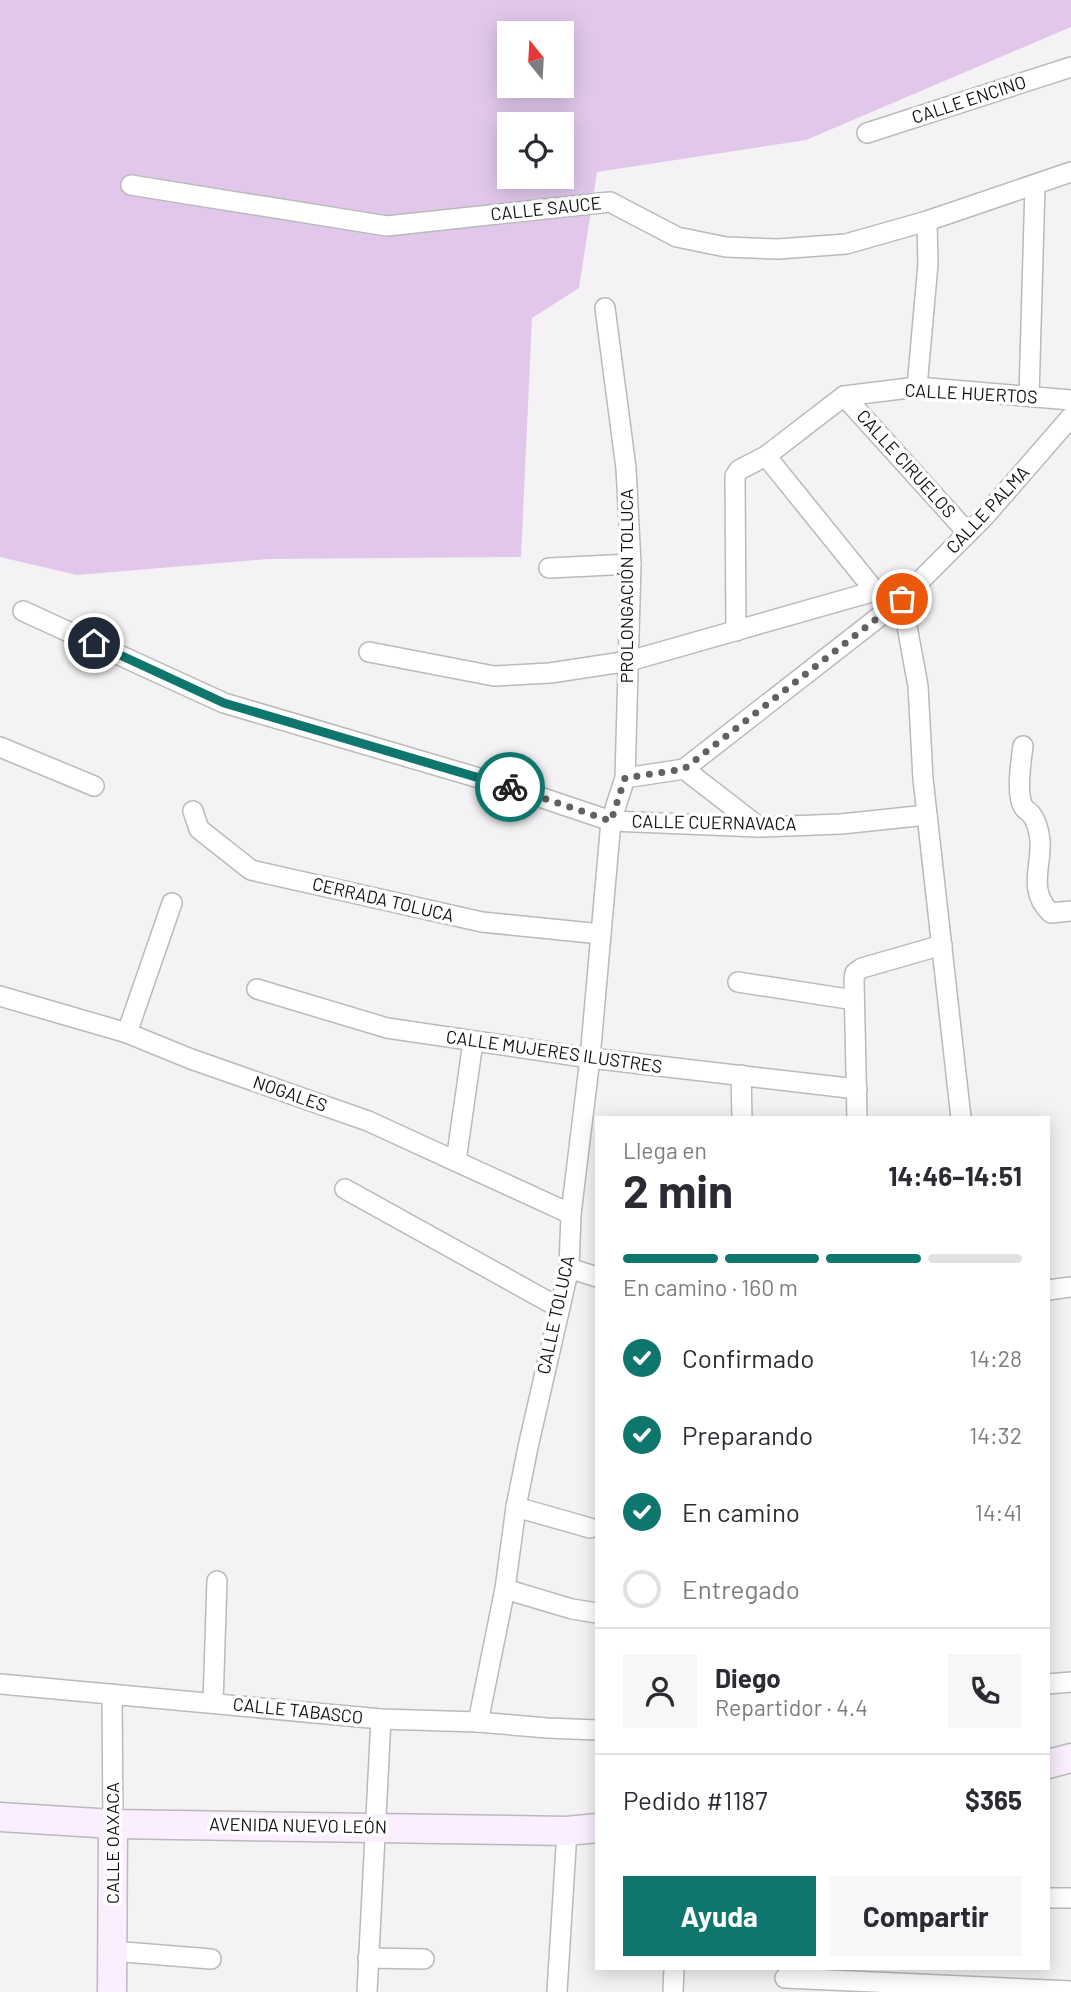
<!DOCTYPE html>
<html lang="es">
<head>
<meta charset="utf-8">
<style>
	:root { --surface:#fff; --page:#f7f7f7; --text:#2b2b33; --muted:#7c7c81; --line:#e1e1e2; --accent:#0f766e }
	body { margin:0; font-family:Barlow,sans-serif; background:var(--page); color:var(--text); height:100vh; display:flex; flex-direction:column; font-size:26px; white-space:nowrap }
	* { box-sizing:border-box; margin:0 }
	p { font-size:23px; color:var(--muted) }
	.icon { flex:none; width:38px; height:38px; fill:none; stroke:currentColor; stroke-width:2; stroke-linecap:round; stroke-linejoin:round }
	.map { position:relative; flex:1; overflow:hidden }
	.sheet { position:absolute; left:595px; top:1116px; width:455px; height:854px; display:flex; flex-direction:column; background:var(--surface); border-radius:0px; box-shadow:0 4px 18px #0003 }
	.sheet>* { flex:none }
	.needle { width:46px; rotate:342deg }
	.fabs { position:absolute; left:497px; top:21px; display:grid; gap:14px }
	.fabs a { display:grid; place-items:center; width:77px; height:77px; border-radius:0px; background:var(--surface); box-shadow:0 4px 18px #0003; font-size:35px }
	.pin { position:absolute; display:grid; place-items:center; width:60px; height:60px; color:#fff; margin:-30px; border:4px solid #fff; border-radius:50%; box-shadow:0 2px 7px #0007 }
	.courier { position:absolute; display:grid; place-items:center; width:70px; height:70px; margin:-35px; border:5px solid #0f766e; border-radius:50%; background:#fff; color:#222; box-shadow:0 2px 9px #0007 }
	.head em { font-style:normal; font-weight:700 }
	.head div { display:flex; flex-direction:column-reverse }
	.head { display:flex; align-items:center; justify-content:space-between; height:119px; padding:0 28px }
	h1 { font-size:46px; font-weight:700; line-height:52px }
	.bar { display:grid; grid-template-columns:repeat(4,1fr); gap:10px 7px; align-content:center; height:84px; padding:0 28px }
	.bar i { height:9px; border-radius:5px; background:var(--line) }
	.bar .current { background:var(--accent) }
	.bar p { grid-column:span 4 }
	.line { display:flex; align-items:center; gap:18px; padding:0 28px; border-top:2px solid var(--line) }
	.line div { flex:1 }
	.round { display:grid; place-items:center; flex:none; width:74px; height:74px; border-radius:0px; background:var(--page) }
	ol { padding:0 28px; list-style:none }
	li { display:flex; align-items:center; gap:21px; height:77px }
	li p { margin-inline-start:auto }
	li .icon { padding:7px; border-radius:50%; background:var(--accent); color:#fff; stroke-width:4 }
	li:last-child { color:var(--muted) }
	li i { width:38px; height:38px; border:4px solid var(--line); border-radius:50% }
	.primary-button { display:flex; gap:14px; margin-top:auto; padding:14px 28px }
	.primary-button a { flex:1; height:80px; border-radius:0px; background:var(--accent); color:#fff; font-size:28px; font-weight:700; line-height:80px; text-align:center }
	.primary-button a+a { background:var(--page); color:var(--text) }
	.map>svg:first-child { display:block }
	.green { fill:#e1c8eb; fill-rule:evenodd }
	.lines { fill:none; stroke-linecap:round; stroke-linejoin:round }
	.street-casing { stroke:#bab9bb; stroke-width:22 }
	.secondary-casing { stroke:#bab9bb; stroke-width:31 }
	.street { stroke:#fff; stroke-width:19 }
	.secondary { stroke:#faeeff; stroke-width:28 }
	.done { stroke:#616062; stroke-width:7; stroke-dasharray:0 12.6 }
	.route { stroke:#0f766e; stroke-width:9 }
	.labels { text-anchor:middle; stroke-width:7; stroke-linejoin:round; paint-order:stroke }
	.street-label { font-size:18px; fill:#121213; stroke:#fff }
</style>
</head>
<body>
<div class="map">
<svg width="1071" height="1992" viewBox="0 0 1071 1992">
	<rect width="100%" height="100%" fill="#f4f2f5"/>
	<path class="green" d="M0 0H1071V27L806 140 597 172 579 288 532 318 521 557 268 559 77 575 0 557ZM509 33H562V86H509ZM509 124H562V177H509Z"/>
	<g class="lines">
		<g class="street-casing">
			<g id="street">
				<polyline points="867,133 1071,67"/>
				<polyline points="131,185 387,226 610,202 677,237 726,247 778,249 846,244 927,221 1071,172"/>
				<polyline points="917,387 928,264 927,221"/>
				<polyline points="844,396 968,533"/>
				<polyline points="1029,396 1035,185"/>
				<polyline points="766,456 875,591"/>
				<polyline points="549,568 631,564"/>
				<polyline points="902,599 918,686 923,779 961,1118"/>
				<polyline points="23,611 224,703 513,788 611,821 759,827 841,824 927,815"/>
				<polyline points="736,631 735,476 739,470 766,456 844,396 917,387 1071,400"/>
				<polyline points="369,652 494,676 550,673 629,661 875,591 902,599"/>
				<path d="M1023 746C1021 761 1016 793 1023 806 1025 810 1028 811 1031 814 1036 820 1039 832 1040 840 1042 866 1027 891 1051 913L1071 911"/>
				<polyline points="0,747 94,786"/>
				<polyline points="684,769 902,599 984,517 1071,417"/>
				<polyline points="625,778 684,769 759,827"/>
				<polyline points="193,811 199,829 251,870 482,922 601,934"/>
				<polyline points="738,982 854,1000"/>
				<polyline points="257,989 387,1028 590,1058 857,1089"/>
				<polyline points="0,996 127,1033 191,1059 368,1121 571,1214"/>
				<polyline points="127,1033 172,903"/>
				<polyline points="741,1075 742,1118"/>
				<polyline points="857,1118 854,980 855,973 862,968 942,945"/>
				<polyline points="456,1161 473,1042"/>
				<polyline points="345,1189 558,1307"/>
				<polyline points="569,1268 597,1277"/>
				<polyline points="1048,1290 1071,1287"/>
				<polyline points="516,1507 590,1528"/>
				<polyline points="505,1589 572,1609 597,1613"/>
				<polyline points="0,1684 381,1719 478,1722 547,1728 597,1730"/>
				<polyline points="1048,1684 1071,1682"/>
				<polyline points="112,1694 113,1824"/>
				<polyline points="213,1703 217,1581"/>
				<polyline points="478,1722 505,1589 516,1507 528,1447 569,1268 571,1214 590,1058 611,821 625,778 631,564 626,468 605,308"/>
				<polyline points="1048,1898 1071,1898"/>
				<polyline points="112,1951 211,1959"/>
				<polyline points="368,1958 424,1959"/>
				<polyline points="785,1978 1071,1991"/>
				<polyline points="367,1992 381,1719"/>
				<polyline points="557,1992 567,1831"/>
				<polyline points="673,1992 674,1969"/>
			</g>
		</g>
		<g class="secondary-casing">
			<g id="secondary">
				<polyline points="1048,1764 1071,1758"/>
				<polyline points="0,1817 113,1824 567,1831 597,1828"/>
				<polyline points="112,1992 113,1824"/>
			</g>
		</g>
		<use href="#street" class="street"/>
		<use href="#secondary" class="secondary"/>
	</g>
	<g class="lines">
		<polyline class="done" points="510,787 611,821 625,778 684,769 902,599"/>
		<polyline class="route" points="94,643 224,703 510,787"/>
	</g>
	<g class="labels">
		<g class="street-label">
			<text transform="translate(969 100) rotate(-18)" y="6">CALLE ENCINO</text>
			<text transform="translate(546 209) rotate(-6)" y="6">CALLE SAUCE</text>
			<text transform="translate(971 394) rotate(3)" y="6">CALLE HUERTOS</text>
			<text transform="translate(906 464) rotate(48)" y="6">CALLE CIRUELOS</text>
			<text transform="translate(988 510) rotate(-47)" y="6">CALLE PALMA</text>
			<text transform="translate(627 586) rotate(-90)" y="6">PROLONGACIÓN TOLUCA</text>
			<text transform="translate(714 823) rotate(1)" y="6">CALLE CUERNAVACA</text>
			<text transform="translate(383 900) rotate(13)" y="6">CERRADA TOLUCA</text>
			<text transform="translate(554 1052) rotate(8)" y="6">CALLE MUJERES ILUSTRES</text>
			<text transform="translate(290 1094) rotate(19)" y="6">NOGALES</text>
			<text transform="translate(556 1315) rotate(-78)" y="6">CALLE TOLUCA</text>
			<text transform="translate(298 1711) rotate(6)" y="6">CALLE TABASCO</text>
			<text transform="translate(298 1826) rotate(1)" y="6">AVENIDA NUEVO LEÓN</text>
			<text transform="translate(113 1843) rotate(-90)" y="6">CALLE OAXACA</text>
		</g>
	</g>
</svg>
<div class="fabs">
<a><svg class="needle" viewBox="-14 -14 28 28"><path d="M0-13l5 13h-10z" fill="#e53935"/><path d="M0 13l5-13h-10z" fill="#7c7c81"/></svg></a>
<a><svg class="icon" aria-label="locate" viewBox="0 0 24 24"><circle cx="12" cy="12" r="6"/><path d="M12 2v4M12 18v4M2 12h4M18 12h4"/></svg></a>
</div>
<div class="pin" style="left:902px;top:599px;background:#ea580c"><svg class="icon" aria-label="bag" viewBox="0 0 24 24"><path d="M5 8h14l-1 12H6zM9 8a3 3 0 0 1 6 0"/></svg></div>
<div class="pin" style="left:94px;top:643px;background:#1f2937"><svg class="icon" aria-label="home" viewBox="0 0 24 24"><path d="M3 11l9-7 9 7M6 9v11h12V9"/></svg></div>
<div class="courier" style="left:510px;top:787px"><svg class="icon" aria-label="bike" viewBox="0 0 24 24"><circle cx="6" cy="16" r="4"/><circle cx="18" cy="16" r="4"/><path d="M6 16l4-8h5l3 8M10 8l3 8H6M13 5h3"/></svg></div>
<section class="sheet">
<div class="head"><div><h1>2 min</h1><p>Llega en</p></div><em>14:46–14:51</em></div>
<div class="bar"><i class="current"></i><i class="current"></i><i class="current"></i><i></i><p>En camino · 160 m</p></div>
<ol>
<li><svg class="icon" aria-label="check" viewBox="0 0 24 24"><path d="M5 12l5 5 9-10"/></svg>Confirmado<p>14:28</p></li>
<li><svg class="icon" aria-label="check" viewBox="0 0 24 24"><path d="M5 12l5 5 9-10"/></svg>Preparando<p>14:32</p></li>
<li><svg class="icon" aria-label="check" viewBox="0 0 24 24"><path d="M5 12l5 5 9-10"/></svg>En camino<p>14:41</p></li>
<li><i></i>Entregado</li>
</ol>
<div class="line" style="height:126px"><a class="round"><svg class="icon" aria-label="person" viewBox="0 0 24 24"><circle cx="12" cy="8" r="4"/><path d="M4 21q1-7 8-7t8 7"/></svg></a><div><b>Diego</b><p>Repartidor · 4.4</p></div><a class="round"><svg class="icon" aria-label="phone" viewBox="0 0 24 24"><path d="M5 4h4l2 5-3 2q2 4 5 5l2-3 5 2v4C11 20 4 13 5 4z"/></svg></a></div>
<div class="line" style="height:91px"><div>Pedido #1187</div><b>$365</b></div>
<div class="primary-button"><a>Ayuda</a><a>Compartir</a></div>
</section>
</div>
</body>
</html>
